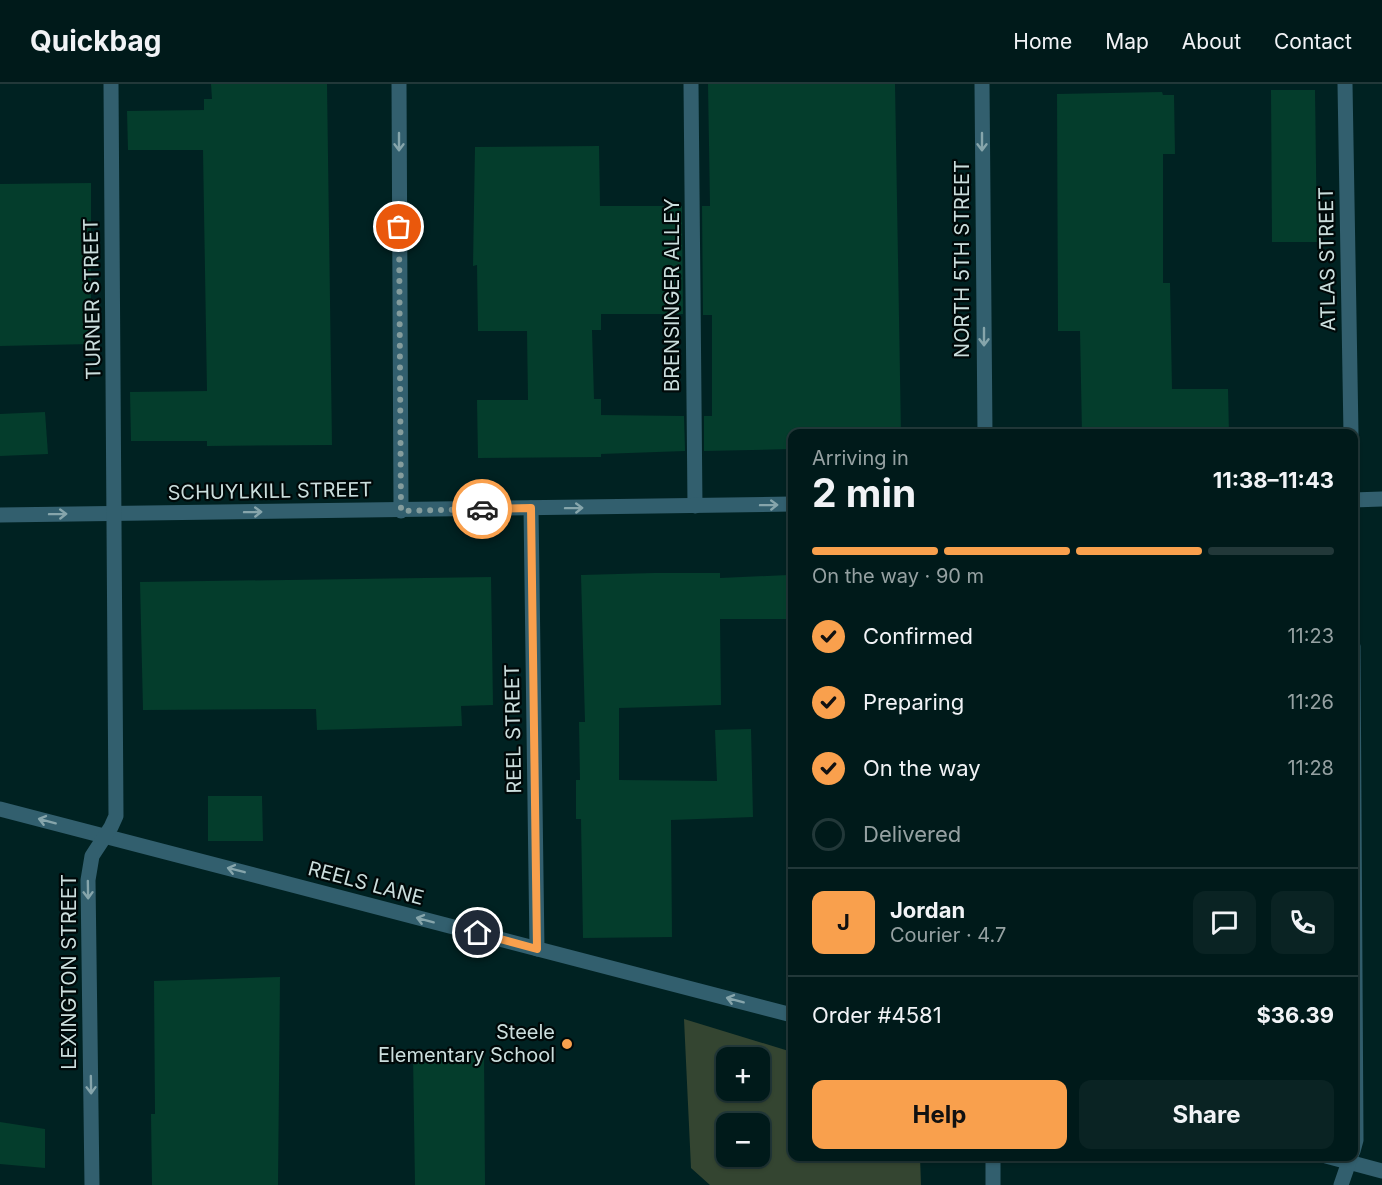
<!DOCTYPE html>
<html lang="en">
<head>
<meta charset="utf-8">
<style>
	:root { --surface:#001a1a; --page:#0a2323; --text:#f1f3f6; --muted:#95a1a2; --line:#223839; --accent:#f9a04d }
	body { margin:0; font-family:Inter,sans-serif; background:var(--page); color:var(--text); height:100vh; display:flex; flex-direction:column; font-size:22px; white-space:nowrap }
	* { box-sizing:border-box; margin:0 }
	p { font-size:20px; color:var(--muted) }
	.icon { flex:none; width:33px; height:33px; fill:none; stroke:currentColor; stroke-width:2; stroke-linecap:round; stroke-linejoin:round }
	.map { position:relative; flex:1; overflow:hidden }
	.side { position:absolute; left:788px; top:345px; width:570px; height:732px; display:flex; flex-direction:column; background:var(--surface); border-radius:12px; box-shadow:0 2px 4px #0004,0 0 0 2px var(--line) }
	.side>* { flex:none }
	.controls { position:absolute; left:716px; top:963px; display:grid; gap:12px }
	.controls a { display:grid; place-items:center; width:54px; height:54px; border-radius:12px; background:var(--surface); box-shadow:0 2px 4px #0004,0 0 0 2px var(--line); font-size:30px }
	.pin { position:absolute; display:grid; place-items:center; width:51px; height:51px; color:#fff; margin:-26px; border:3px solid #fff; border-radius:50%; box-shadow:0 2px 6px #0007 }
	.courier { position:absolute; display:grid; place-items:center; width:60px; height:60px; margin:-30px; border:4px solid #f9a04d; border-radius:50%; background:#fff; color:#222; box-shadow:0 2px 8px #0007 }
	.summary em { font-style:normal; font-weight:700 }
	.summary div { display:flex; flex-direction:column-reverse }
	.summary { display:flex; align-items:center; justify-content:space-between; height:102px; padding:0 24px }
	h1 { font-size:39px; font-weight:700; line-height:45px }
	.bar { display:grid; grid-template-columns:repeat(4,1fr); gap:9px 6px; align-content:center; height:72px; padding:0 24px }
	.bar i { height:8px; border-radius:4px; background:var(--line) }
	.bar .current { background:var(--accent) }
	.bar p { grid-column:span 4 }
	.line { display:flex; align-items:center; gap:15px; padding:0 24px; border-top:2px solid var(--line) }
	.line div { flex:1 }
	.round { display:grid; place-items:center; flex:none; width:63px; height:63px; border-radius:12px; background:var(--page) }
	ol { padding:0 24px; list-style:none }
	li { display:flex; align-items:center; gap:18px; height:66px }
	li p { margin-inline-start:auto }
	li .icon { padding:6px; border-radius:50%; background:var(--accent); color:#111; stroke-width:4 }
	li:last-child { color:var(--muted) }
	li i { width:33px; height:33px; border:3px solid var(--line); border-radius:50% }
	.primary-button { display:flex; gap:12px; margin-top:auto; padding:12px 24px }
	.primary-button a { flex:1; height:69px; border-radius:12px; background:var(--accent); color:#111; font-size:24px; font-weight:700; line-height:69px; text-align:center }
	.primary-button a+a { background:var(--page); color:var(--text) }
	header { display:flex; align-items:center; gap:36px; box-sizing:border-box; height:84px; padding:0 30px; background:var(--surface); border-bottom:2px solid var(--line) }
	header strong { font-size:28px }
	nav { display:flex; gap:33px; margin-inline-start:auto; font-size:21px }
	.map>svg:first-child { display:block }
	.green { fill:#344531; fill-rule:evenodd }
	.building { fill:#043d2c }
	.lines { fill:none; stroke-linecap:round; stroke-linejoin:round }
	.minor { stroke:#325f6e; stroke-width:15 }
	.oneway { stroke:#86a5ab }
	.done { stroke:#849c9c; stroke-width:6; stroke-dasharray:0 10.8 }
	.route { stroke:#f9a04d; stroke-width:8 }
	.poi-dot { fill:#f9a04d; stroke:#000909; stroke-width:2 }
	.labels { text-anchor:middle; stroke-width:4.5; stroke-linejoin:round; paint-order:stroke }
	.street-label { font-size:20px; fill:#cbdedd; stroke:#000909 }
	.poi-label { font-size:20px; fill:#cbdedd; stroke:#000909; text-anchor:end }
</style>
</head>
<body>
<header>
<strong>Quickbag</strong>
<nav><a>Home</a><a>Map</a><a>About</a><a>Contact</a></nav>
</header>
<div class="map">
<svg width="1382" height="1101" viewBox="0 0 1382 1101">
	<rect width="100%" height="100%" fill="#022"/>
	<path class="green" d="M684 935 792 968V1072L920 1073 921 1101H710L691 1084ZM726 974H759V1006H726ZM726 1040H759V1072H726Z"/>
	<g class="building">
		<polygon points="211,0 327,0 332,361 207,362 207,357 131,357 130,308 207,307 203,66 128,66 127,27 204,26 204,15 212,15"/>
		<polygon points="708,0 895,0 901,350 792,350 792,365 704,367 704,332 712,332 712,231 703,231 702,122 710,122"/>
		<polygon points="1271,6 1315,6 1317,158 1272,158"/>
		<polygon points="1162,8 1163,11 1174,11 1175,70 1163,70 1163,199 1170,199 1172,305 1228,305 1229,350 1082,350 1080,247 1058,247 1057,10"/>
		<polygon points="599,62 600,122 682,122 683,230 601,230 601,246 592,246 594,315 601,315 601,331 684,332 685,367 601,370 601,373 478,374 477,316 528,316 527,247 478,247 477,181 473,182 475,63"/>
		<polygon points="91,99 91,260 0,262 0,100"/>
		<polygon points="45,328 48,370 0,372 0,330"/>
		<polygon points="654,489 720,489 720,494 788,491 789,535 720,535 721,621 619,624 619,696 717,697 715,646 751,645 753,733 671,736 672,853 583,854 581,735 576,735 576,696 580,696 579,638 585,638 581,491"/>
		<polygon points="491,493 493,621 461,622 462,642 317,646 316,625 143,626 140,498"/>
		<polygon points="208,712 262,712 263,757 208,757"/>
		<polygon points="280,893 278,1101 152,1101 151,1030 155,1030 154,897"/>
		<polygon points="484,969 485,1101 415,1101 413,970"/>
		<polygon points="0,1038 45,1045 45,1084 0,1080"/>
	</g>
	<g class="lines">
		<g class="minor">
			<polyline points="399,0 401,427"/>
			<polyline points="691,0 695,422"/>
			<polyline points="982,0 985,350"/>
			<polyline points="1345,0 1351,350"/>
			<polyline points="1353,416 1382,415"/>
			<polyline points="531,424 537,865"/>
			<polyline points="0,431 792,420"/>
			<polyline points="1353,562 1356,1056 1353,1067"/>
			<polyline points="0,725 792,931"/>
			<polyline points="993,1072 993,1101"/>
			<polyline points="1326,1072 1382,1087"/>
			<polyline points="92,1101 88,796 92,772 111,743 116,732 111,0"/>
			<polyline points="1341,1101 1351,1072"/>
		</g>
	</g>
	<defs><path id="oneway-shaft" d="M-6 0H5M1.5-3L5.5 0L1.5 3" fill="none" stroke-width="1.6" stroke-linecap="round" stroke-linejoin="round" transform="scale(1.5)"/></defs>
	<g class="oneway">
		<use href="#oneway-shaft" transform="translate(399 58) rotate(90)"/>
		<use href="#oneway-shaft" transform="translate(982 58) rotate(90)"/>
		<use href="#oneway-shaft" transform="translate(984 253) rotate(90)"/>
		<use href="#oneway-shaft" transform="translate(769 421) rotate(-1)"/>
		<use href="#oneway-shaft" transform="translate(574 424) rotate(-1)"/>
		<use href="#oneway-shaft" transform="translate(253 428) rotate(-1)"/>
		<use href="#oneway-shaft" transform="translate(58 430) rotate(-1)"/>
		<use href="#oneway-shaft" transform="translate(47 737) rotate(-165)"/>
		<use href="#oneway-shaft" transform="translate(236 786) rotate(-166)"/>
		<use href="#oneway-shaft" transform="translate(88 806) rotate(89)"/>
		<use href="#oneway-shaft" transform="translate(425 836) rotate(-165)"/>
		<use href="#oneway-shaft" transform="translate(735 916) rotate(-165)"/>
		<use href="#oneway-shaft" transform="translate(91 1001) rotate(89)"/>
	</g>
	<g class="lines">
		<polyline class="done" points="399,143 401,427 482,425"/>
		<polyline class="route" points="478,849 537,865 531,424 482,425"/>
	</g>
	<circle class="poi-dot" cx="567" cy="960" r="6"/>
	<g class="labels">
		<g class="street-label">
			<text transform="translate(962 175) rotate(-90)" y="7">NORTH 5TH STREET</text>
			<text transform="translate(1327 175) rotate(-91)" y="7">ATLAS STREET</text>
			<text transform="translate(672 211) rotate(-90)" y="7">BRENSINGER ALLEY</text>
			<text transform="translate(92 215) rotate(-91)" y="7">TURNER STREET</text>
			<text transform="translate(270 407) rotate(-1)" y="7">SCHUYLKILL STREET</text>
			<text transform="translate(513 645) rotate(-91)" y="7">REEL STREET</text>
			<text transform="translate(366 799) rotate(15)" y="7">REELS LANE</text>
			<text transform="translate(69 888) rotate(-90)" y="7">LEXINGTON STREET</text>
		</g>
		<g class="poi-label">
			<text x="555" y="955">Steele<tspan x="555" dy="23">Elementary School</tspan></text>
		</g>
	</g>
</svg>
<div class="controls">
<a>+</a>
<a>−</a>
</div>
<div class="pin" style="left:399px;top:143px;background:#ea580c"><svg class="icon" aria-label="bag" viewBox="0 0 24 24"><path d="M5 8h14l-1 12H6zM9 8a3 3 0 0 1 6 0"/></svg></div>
<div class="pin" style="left:478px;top:849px;background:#1f2937"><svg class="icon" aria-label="home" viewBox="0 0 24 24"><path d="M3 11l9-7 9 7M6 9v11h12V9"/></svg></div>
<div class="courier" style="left:482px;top:425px"><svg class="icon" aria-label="car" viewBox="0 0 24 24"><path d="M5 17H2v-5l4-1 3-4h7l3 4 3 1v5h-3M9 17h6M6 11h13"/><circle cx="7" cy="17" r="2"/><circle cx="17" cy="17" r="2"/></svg></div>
<section class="side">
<div class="summary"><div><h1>2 min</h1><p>Arriving in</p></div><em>11:38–11:43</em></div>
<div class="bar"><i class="current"></i><i class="current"></i><i class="current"></i><i></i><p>On the way · 90 m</p></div>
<ol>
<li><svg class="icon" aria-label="check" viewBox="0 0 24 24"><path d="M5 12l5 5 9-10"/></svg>Confirmed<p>11:23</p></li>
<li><svg class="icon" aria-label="check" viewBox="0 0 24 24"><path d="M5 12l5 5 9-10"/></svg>Preparing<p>11:26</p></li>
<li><svg class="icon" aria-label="check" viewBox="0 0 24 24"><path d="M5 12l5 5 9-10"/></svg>On the way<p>11:28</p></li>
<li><i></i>Delivered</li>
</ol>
<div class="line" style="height:108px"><b class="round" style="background:var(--accent);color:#111">J</b><div><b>Jordan</b><p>Courier · 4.7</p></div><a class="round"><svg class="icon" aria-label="chat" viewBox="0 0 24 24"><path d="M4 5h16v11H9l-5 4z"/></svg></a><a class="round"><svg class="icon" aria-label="phone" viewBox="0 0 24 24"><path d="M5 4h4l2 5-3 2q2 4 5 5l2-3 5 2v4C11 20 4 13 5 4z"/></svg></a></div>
<div class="line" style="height:78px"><div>Order #4581</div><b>$36.39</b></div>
<div class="primary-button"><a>Help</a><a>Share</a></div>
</section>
</div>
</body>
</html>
